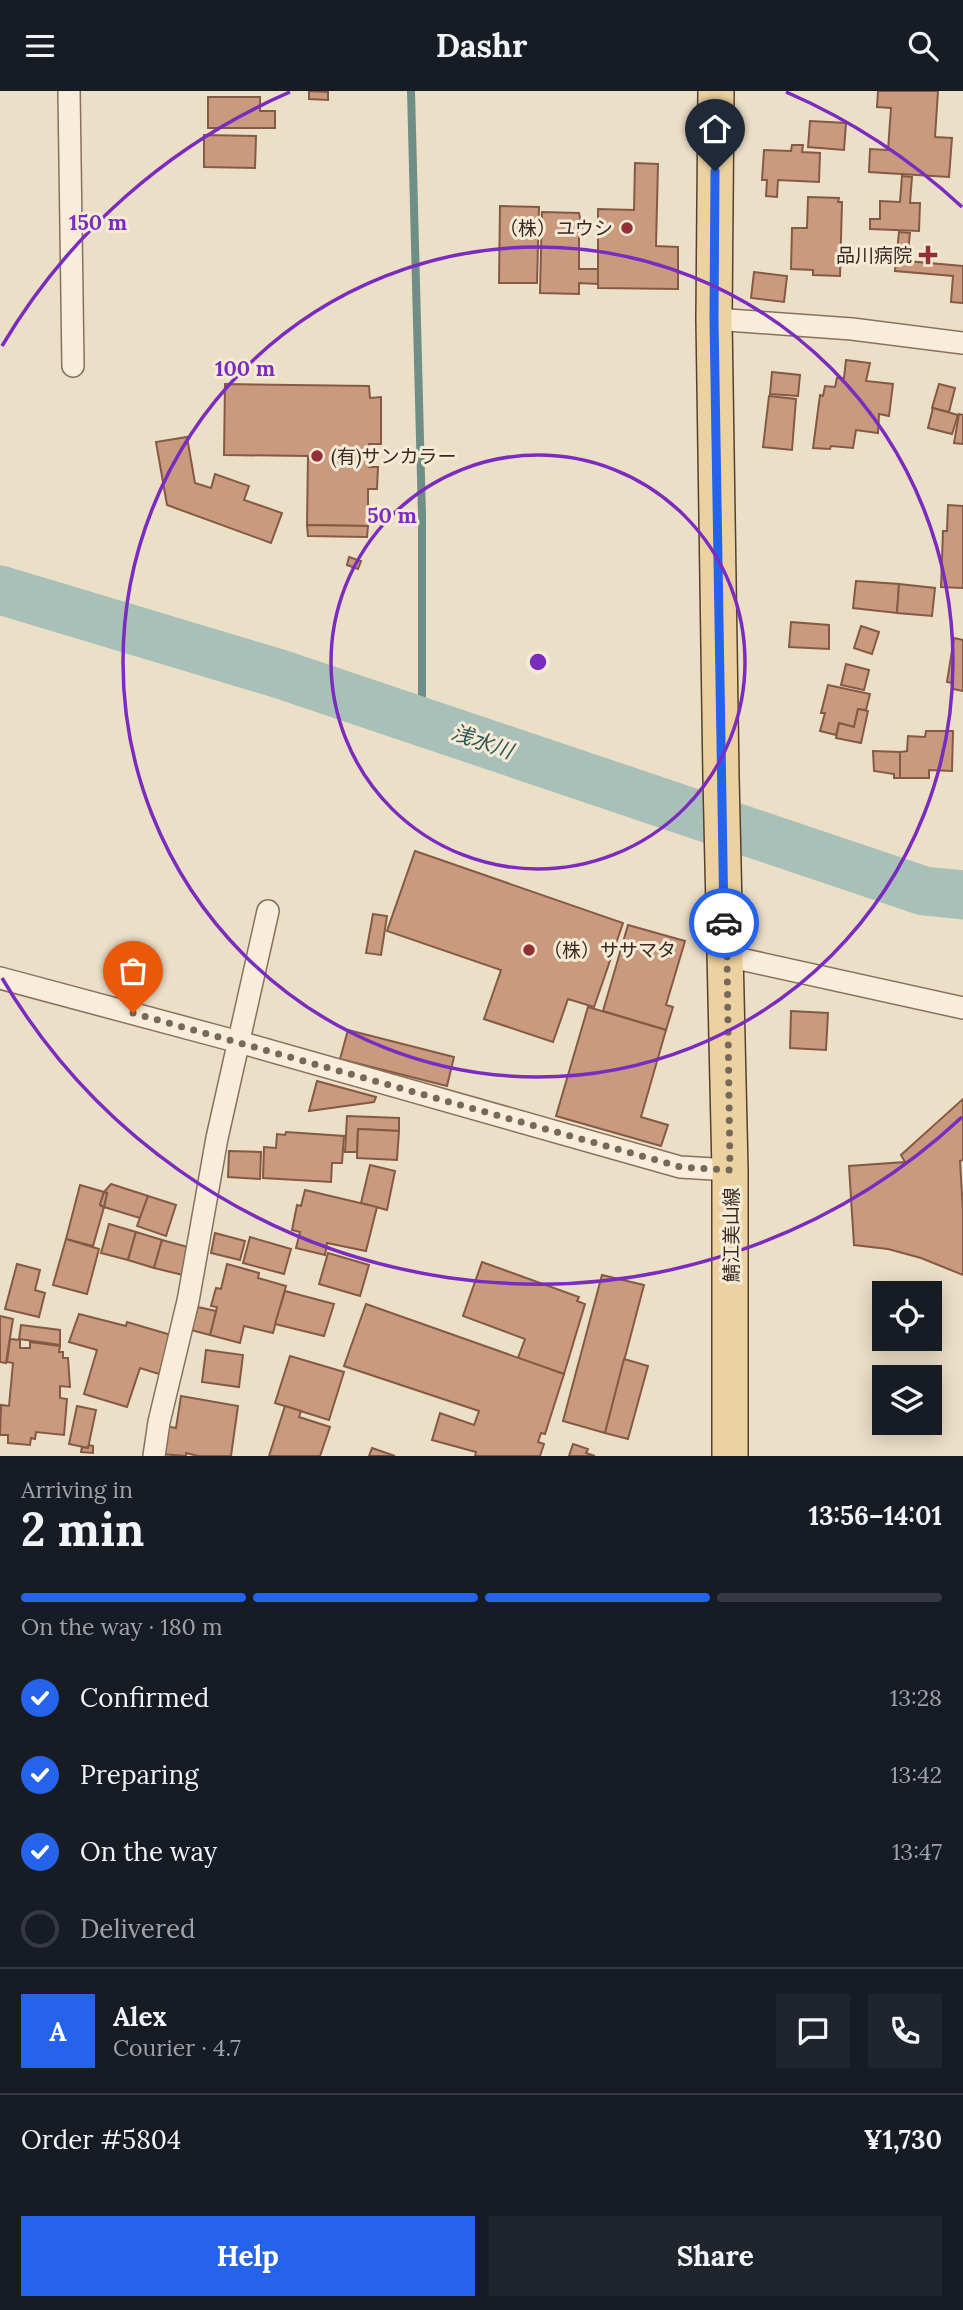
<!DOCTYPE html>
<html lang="en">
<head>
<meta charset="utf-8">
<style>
	:root { --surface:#171b24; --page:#20242c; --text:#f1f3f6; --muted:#9ea1a6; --line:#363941; --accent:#2563eb }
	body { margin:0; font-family:Lora,"Noto Sans JP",serif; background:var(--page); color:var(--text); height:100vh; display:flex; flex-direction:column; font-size:26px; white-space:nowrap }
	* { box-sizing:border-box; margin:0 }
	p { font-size:23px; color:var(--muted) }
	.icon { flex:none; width:38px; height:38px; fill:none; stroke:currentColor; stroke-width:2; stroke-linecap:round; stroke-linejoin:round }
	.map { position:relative; height:1365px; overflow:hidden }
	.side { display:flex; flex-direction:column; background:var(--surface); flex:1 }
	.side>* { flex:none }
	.buttons { position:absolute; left:872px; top:1190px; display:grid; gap:14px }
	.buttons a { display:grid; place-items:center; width:70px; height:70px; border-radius:0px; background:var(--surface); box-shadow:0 4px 18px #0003; font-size:35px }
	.pin { position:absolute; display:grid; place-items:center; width:60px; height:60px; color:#fff; margin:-72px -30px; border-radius:50% 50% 50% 0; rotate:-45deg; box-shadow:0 0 7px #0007 }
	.pin .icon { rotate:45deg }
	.courier { position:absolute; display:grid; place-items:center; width:70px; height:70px; margin:-35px; border:5px solid #2563eb; border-radius:50%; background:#fff; color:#222; box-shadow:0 2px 9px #0007 }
	.head em { font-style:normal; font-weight:700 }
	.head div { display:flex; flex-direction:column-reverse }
	.head { display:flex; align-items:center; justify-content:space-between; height:119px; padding:0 21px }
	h1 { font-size:46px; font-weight:700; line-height:52px }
	.bar { display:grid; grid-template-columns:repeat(4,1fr); gap:10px 7px; align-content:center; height:84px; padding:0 21px }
	.bar i { height:9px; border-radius:5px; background:var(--line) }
	.bar .active { background:var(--accent) }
	.bar p { grid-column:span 4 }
	.line { display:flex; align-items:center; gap:18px; padding:0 21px; border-top:2px solid var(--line) }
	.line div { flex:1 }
	.round { display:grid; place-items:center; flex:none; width:74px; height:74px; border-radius:0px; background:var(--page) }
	ol { padding:0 21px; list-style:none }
	li { display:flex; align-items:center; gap:21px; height:77px }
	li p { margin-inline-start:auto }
	li .icon { padding:7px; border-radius:50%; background:var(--accent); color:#fff; stroke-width:4 }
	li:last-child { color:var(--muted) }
	li i { width:38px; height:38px; border:4px solid var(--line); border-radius:50% }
	.primary-button { display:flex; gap:14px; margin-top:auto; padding:14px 21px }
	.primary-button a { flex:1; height:80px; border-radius:0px; background:var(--accent); color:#fff; font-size:28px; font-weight:700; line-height:80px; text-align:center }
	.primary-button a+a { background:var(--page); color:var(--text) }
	header { display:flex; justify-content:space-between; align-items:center; height:91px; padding:0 21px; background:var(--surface); font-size:32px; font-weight:700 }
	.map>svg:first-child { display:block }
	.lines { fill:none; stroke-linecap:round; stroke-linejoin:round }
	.stream { stroke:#6f8e85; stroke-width:8 }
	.river { stroke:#a8c0b8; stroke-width:49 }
	.building { fill:#c99a7e; stroke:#855a44; stroke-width:2 }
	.street-casing { stroke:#87715d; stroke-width:24 }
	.primary-casing { stroke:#554031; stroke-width:38 }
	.street { stroke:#f7edda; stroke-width:21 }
	.primary { stroke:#edd2a1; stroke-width:35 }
	.done { stroke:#77695a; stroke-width:7; stroke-dasharray:0 12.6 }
	.route { stroke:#2563eb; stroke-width:9 }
	.ring { fill:none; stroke:#7b2cbf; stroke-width:3.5 }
	.poi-dot { fill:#933035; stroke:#f4ead6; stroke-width:2.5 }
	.labels { text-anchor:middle; stroke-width:6; stroke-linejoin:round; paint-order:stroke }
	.poi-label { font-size:19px; fill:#382a20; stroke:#f4ead6; text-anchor:end }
	.street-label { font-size:19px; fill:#382a20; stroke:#f4ead6 }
	.water-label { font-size:21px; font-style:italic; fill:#305753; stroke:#f4ead6 }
	.centre { fill:#7b2cbf; stroke:#f4ead6; stroke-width:3.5 }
	.ring-label { font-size:21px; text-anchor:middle; font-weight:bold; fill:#7b2cbf; stroke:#f4ead6; stroke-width:6; stroke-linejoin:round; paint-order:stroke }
</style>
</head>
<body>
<header><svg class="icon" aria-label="menu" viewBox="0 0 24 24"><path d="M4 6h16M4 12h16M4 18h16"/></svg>Dashr<svg class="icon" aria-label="search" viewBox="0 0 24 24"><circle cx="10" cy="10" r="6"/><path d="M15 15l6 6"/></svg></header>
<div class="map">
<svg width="963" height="1365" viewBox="0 0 963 1365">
	<rect width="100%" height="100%" fill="#ecdfc7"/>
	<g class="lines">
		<polyline class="stream" points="411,0 422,425 422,631"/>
		<polyline class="river" points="0,499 280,583 924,800 963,804"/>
	</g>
	<g class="building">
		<polygon points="309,0 328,1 328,9 309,8"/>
		<polygon points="878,0 938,0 935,46 952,47 949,86 869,81 870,58 888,59 891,17 877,16"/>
		<polygon points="208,6 260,6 260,20 275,20 275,37 208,37"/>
		<polygon points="810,30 846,32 844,59 808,56"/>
		<polygon points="204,44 256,45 255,77 204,76"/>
		<polygon points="792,54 803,54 802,61 820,62 819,91 778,89 777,106 766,105 767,89 762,89 764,59 791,60"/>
		<polygon points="635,72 658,73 656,155 678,156 678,198 598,197 598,118 634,119"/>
		<polygon points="902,85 912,86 910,112 920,112 919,140 870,138 870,128 880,128 880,110 900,111"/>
		<polygon points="808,106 839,107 838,111 842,111 840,185 813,184 813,179 791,178 792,137 807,137"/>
		<polygon points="500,115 539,116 537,192 499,192"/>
		<polygon points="542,121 579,122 582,137 579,137 579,178 598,178 598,193 579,192 579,203 540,202"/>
		<polygon points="899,141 910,142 907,170 963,175 963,212 951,211 953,185 895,180"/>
		<polygon points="754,181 787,185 784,211 751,207"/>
		<polygon points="846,269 870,272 866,290 893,293 889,325 879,323 878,342 856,339 853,357 831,355 830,358 813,357 820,304 823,305 825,295 835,296 837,287 844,287"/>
		<polygon points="772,281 800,284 798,305 770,303"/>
		<polygon points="225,293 369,295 370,307 381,306 381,353 369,353 369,376 378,376 377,398 368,398 368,435 307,434 308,365 224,364"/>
		<polygon points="939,293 955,297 949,321 932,317"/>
		<polygon points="769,305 796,308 792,359 763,356"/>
		<polygon points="933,317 958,324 952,343 928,337"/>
		<polygon points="959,323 963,324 963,353 954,352"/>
		<polygon points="187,346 195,392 211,397 215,383 249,395 244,409 282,422 271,452 167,414 156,351"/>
		<polygon points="948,414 963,415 963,497 941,496 943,440 947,440"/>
		<polygon points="307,434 368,435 367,446 308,445"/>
		<polygon points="349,466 361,470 358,478 347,474"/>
		<polygon points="856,490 899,493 897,522 853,517"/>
		<polygon points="899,493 935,497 932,525 897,522"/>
		<polygon points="791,531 829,534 829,558 789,556"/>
		<polygon points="861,535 879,541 872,563 854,557"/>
		<polygon points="954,547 963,549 963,600 953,598 953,592 947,591"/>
		<polygon points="846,573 869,579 864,599 841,594"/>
		<polygon points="828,594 870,603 866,619 858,618 854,636 839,632 836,644 820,640 825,622 821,622"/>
		<polygon points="858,618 868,620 861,652 836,647 839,632 854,636"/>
		<polygon points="926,640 953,640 952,680 929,679 929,687 900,687 900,661 907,660 908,645 925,646"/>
		<polygon points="873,660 900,661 900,687 894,687 894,683 874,680"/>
		<polygon points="415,760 623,832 594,916 568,908 553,951 484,928 501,879 387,840"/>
		<polygon points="373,823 387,825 381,864 366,862"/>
		<polygon points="628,834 685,850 666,914 673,916 666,939 603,920"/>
		<polygon points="588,916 666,939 641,1026 668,1034 661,1055 556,1025"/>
		<polygon points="791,920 828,922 826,959 790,957"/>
		<polygon points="348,939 454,966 447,995 340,968"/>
		<polygon points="317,990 376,1006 374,1011 309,1020"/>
		<polygon points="963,1008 963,1069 960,1070 963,1120 963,1184 921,1167 888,1158 854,1154 849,1075 905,1071 901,1064"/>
		<polygon points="347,1025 399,1027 399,1040 358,1038 357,1061 345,1061"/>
		<polygon points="358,1038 399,1040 397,1069 357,1067"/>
		<polygon points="286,1041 344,1045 342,1072 332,1072 331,1091 263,1087 264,1056 276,1057 277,1043 285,1044"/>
		<polygon points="229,1060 261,1061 260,1088 228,1086"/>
		<polygon points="370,1074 395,1080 387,1119 361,1112"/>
		<polygon points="111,1093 148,1105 140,1127 104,1116 107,1102 104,1101"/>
		<polygon points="80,1094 104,1101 100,1114 104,1116 93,1155 66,1148"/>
		<polygon points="305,1099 377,1116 366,1160 327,1152 325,1164 296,1157 300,1141 292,1139 297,1114 301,1115"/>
		<polygon points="104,1101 107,1102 104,1116 100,1114"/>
		<polygon points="148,1105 176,1114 166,1145 137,1135"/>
		<polygon points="109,1133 136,1141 128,1169 101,1162"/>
		<polygon points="136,1141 162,1149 154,1177 128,1169"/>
		<polygon points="215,1142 245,1150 240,1169 211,1162"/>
		<polygon points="250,1146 291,1158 284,1183 243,1172"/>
		<polygon points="66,1148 99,1158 87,1203 53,1194"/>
		<polygon points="162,1149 191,1157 183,1184 154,1177"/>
		<polygon points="328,1162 369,1174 360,1205 319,1193"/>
		<polygon points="482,1171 579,1206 577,1210 585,1213 564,1283 518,1267 525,1248 463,1225"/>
		<polygon points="17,1173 40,1179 35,1199 45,1202 39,1226 5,1218"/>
		<polygon points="227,1173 259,1182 258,1187 286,1195 273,1242 244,1235 240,1252 210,1244 217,1216 211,1215 216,1197 221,1198"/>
		<polygon points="602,1184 644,1194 605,1342 563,1330"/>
		<polygon points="285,1200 334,1213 324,1245 275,1233"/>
		<polygon points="366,1213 564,1283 545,1343 541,1342 538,1351 544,1353 540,1365 475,1365 476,1361 432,1349 440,1322 474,1334 479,1320 344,1275"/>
		<polygon points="198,1216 216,1220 210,1244 191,1239"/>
		<polygon points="79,1223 126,1235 127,1231 171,1244 159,1283 140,1277 127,1316 84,1303 97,1259 69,1251"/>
		<polygon points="0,1225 13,1228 6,1272 0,1271"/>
		<polygon points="21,1234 60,1239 60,1254 19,1248"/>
		<polygon points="10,1248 20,1249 20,1257 30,1257 30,1251 60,1255 59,1261 63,1261 63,1267 68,1267 70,1296 60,1295 60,1307 67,1308 64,1344 36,1341 35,1348 31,1347 30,1354 8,1352 8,1344 0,1344 1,1314 9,1315 13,1272 7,1271"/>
		<polygon points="206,1259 243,1264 239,1296 202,1291"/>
		<polygon points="290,1265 344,1281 329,1329 275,1312"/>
		<polygon points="624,1268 648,1275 628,1348 605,1342"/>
		<polygon points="181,1305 238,1315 231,1365 198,1365 186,1362 186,1365 160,1363 165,1335 176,1337"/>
		<polygon points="77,1315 96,1319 88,1357 69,1353"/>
		<polygon points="285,1315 301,1320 299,1326 330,1336 320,1365 269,1365"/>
		<polygon points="573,1353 588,1358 586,1362 595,1365 569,1365"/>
		<polygon points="89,1354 93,1355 93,1362 81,1361 82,1356 88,1357"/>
		<polygon points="372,1357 395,1365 369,1365"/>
	</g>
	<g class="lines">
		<g class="street-casing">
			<g id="street">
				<polyline points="69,0 73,275"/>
				<polyline points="714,228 852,238 963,252"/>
				<polyline points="727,865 963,917"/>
				<polyline points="0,887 239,951 680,1076 730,1079"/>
				<polyline points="154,1365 159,1331 188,1210 217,1047 268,820"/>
			</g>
		</g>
		<g class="primary-casing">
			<polyline id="primary" points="716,0 714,228 721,686 730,1079 730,1365"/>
		</g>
		<use href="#street" class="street"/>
		<use href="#primary" class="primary"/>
	</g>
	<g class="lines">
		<polyline class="done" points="133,922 681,1076 730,1079 727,864 724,832"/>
		<polyline class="route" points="715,80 714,228 724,832"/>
	</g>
	<g class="ring">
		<circle cx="538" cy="571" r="207"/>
		<circle cx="538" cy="571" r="415"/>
		<path d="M962 1026A622 622 0 0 1 2 887M2 255A622 622 0 0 1 290 1M786 1A622 622 0 0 1 962 116"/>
	</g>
	<g class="poi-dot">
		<circle cx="627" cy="137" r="7"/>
		<path d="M924.5 153.5h7v7h7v7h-7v7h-7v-7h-7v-7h7z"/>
		<circle cx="317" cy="365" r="7"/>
		<circle cx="529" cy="859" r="7"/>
	</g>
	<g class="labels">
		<g class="poi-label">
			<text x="613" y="144">（株）ユウシ</text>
			<text x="912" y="171">品川病院</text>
			<text x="331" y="372" text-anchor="start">(有)サンカラー</text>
			<text x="543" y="866" text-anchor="start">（株）ササマタ</text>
		</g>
		<g class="street-label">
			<text transform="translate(731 1144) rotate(-90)" y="7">鯖江美山線</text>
		</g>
		<g class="water-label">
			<text transform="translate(482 651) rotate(19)" y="7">浅水川</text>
		</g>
	</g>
	<circle cx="538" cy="571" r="10" class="centre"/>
	<g class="ring-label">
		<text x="98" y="139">150 m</text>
		<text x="245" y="285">100 m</text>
		<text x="392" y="432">50 m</text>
	</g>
</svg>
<div class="buttons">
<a><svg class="icon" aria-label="locate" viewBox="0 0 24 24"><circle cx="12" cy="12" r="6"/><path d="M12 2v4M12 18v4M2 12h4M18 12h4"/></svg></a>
<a><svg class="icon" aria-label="layers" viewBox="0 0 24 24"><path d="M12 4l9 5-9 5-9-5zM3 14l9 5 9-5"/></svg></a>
</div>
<div class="pin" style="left:133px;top:922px;background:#ea580c"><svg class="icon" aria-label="bag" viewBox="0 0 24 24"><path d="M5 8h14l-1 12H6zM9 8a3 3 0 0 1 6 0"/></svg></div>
<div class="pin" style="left:715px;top:80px;background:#1f2937"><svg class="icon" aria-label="home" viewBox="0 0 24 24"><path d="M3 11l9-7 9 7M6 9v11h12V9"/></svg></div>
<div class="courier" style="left:724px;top:832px"><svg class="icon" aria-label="car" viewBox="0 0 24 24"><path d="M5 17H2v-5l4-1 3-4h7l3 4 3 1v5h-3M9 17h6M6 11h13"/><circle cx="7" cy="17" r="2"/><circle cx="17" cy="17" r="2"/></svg></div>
</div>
<section class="side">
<div class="head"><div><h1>2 min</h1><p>Arriving in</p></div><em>13:56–14:01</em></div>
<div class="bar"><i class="active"></i><i class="active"></i><i class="active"></i><i></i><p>On the way · 180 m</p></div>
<ol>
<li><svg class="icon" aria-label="check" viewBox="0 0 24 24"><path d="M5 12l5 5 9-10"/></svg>Confirmed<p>13:28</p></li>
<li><svg class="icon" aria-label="check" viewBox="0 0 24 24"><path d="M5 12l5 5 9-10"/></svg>Preparing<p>13:42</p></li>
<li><svg class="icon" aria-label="check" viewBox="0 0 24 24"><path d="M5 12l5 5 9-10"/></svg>On the way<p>13:47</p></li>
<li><i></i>Delivered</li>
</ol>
<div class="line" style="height:126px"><b class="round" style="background:var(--accent);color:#fff">A</b><div><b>Alex</b><p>Courier · 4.7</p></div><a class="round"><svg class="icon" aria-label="chat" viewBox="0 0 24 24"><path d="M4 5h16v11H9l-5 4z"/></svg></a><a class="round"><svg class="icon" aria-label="phone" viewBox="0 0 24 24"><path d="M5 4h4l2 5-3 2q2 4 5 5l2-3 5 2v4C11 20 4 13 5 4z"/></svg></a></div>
<div class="line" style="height:91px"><div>Order #5804</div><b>¥1,730</b></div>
<div class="primary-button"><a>Help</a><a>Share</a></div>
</section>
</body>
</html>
